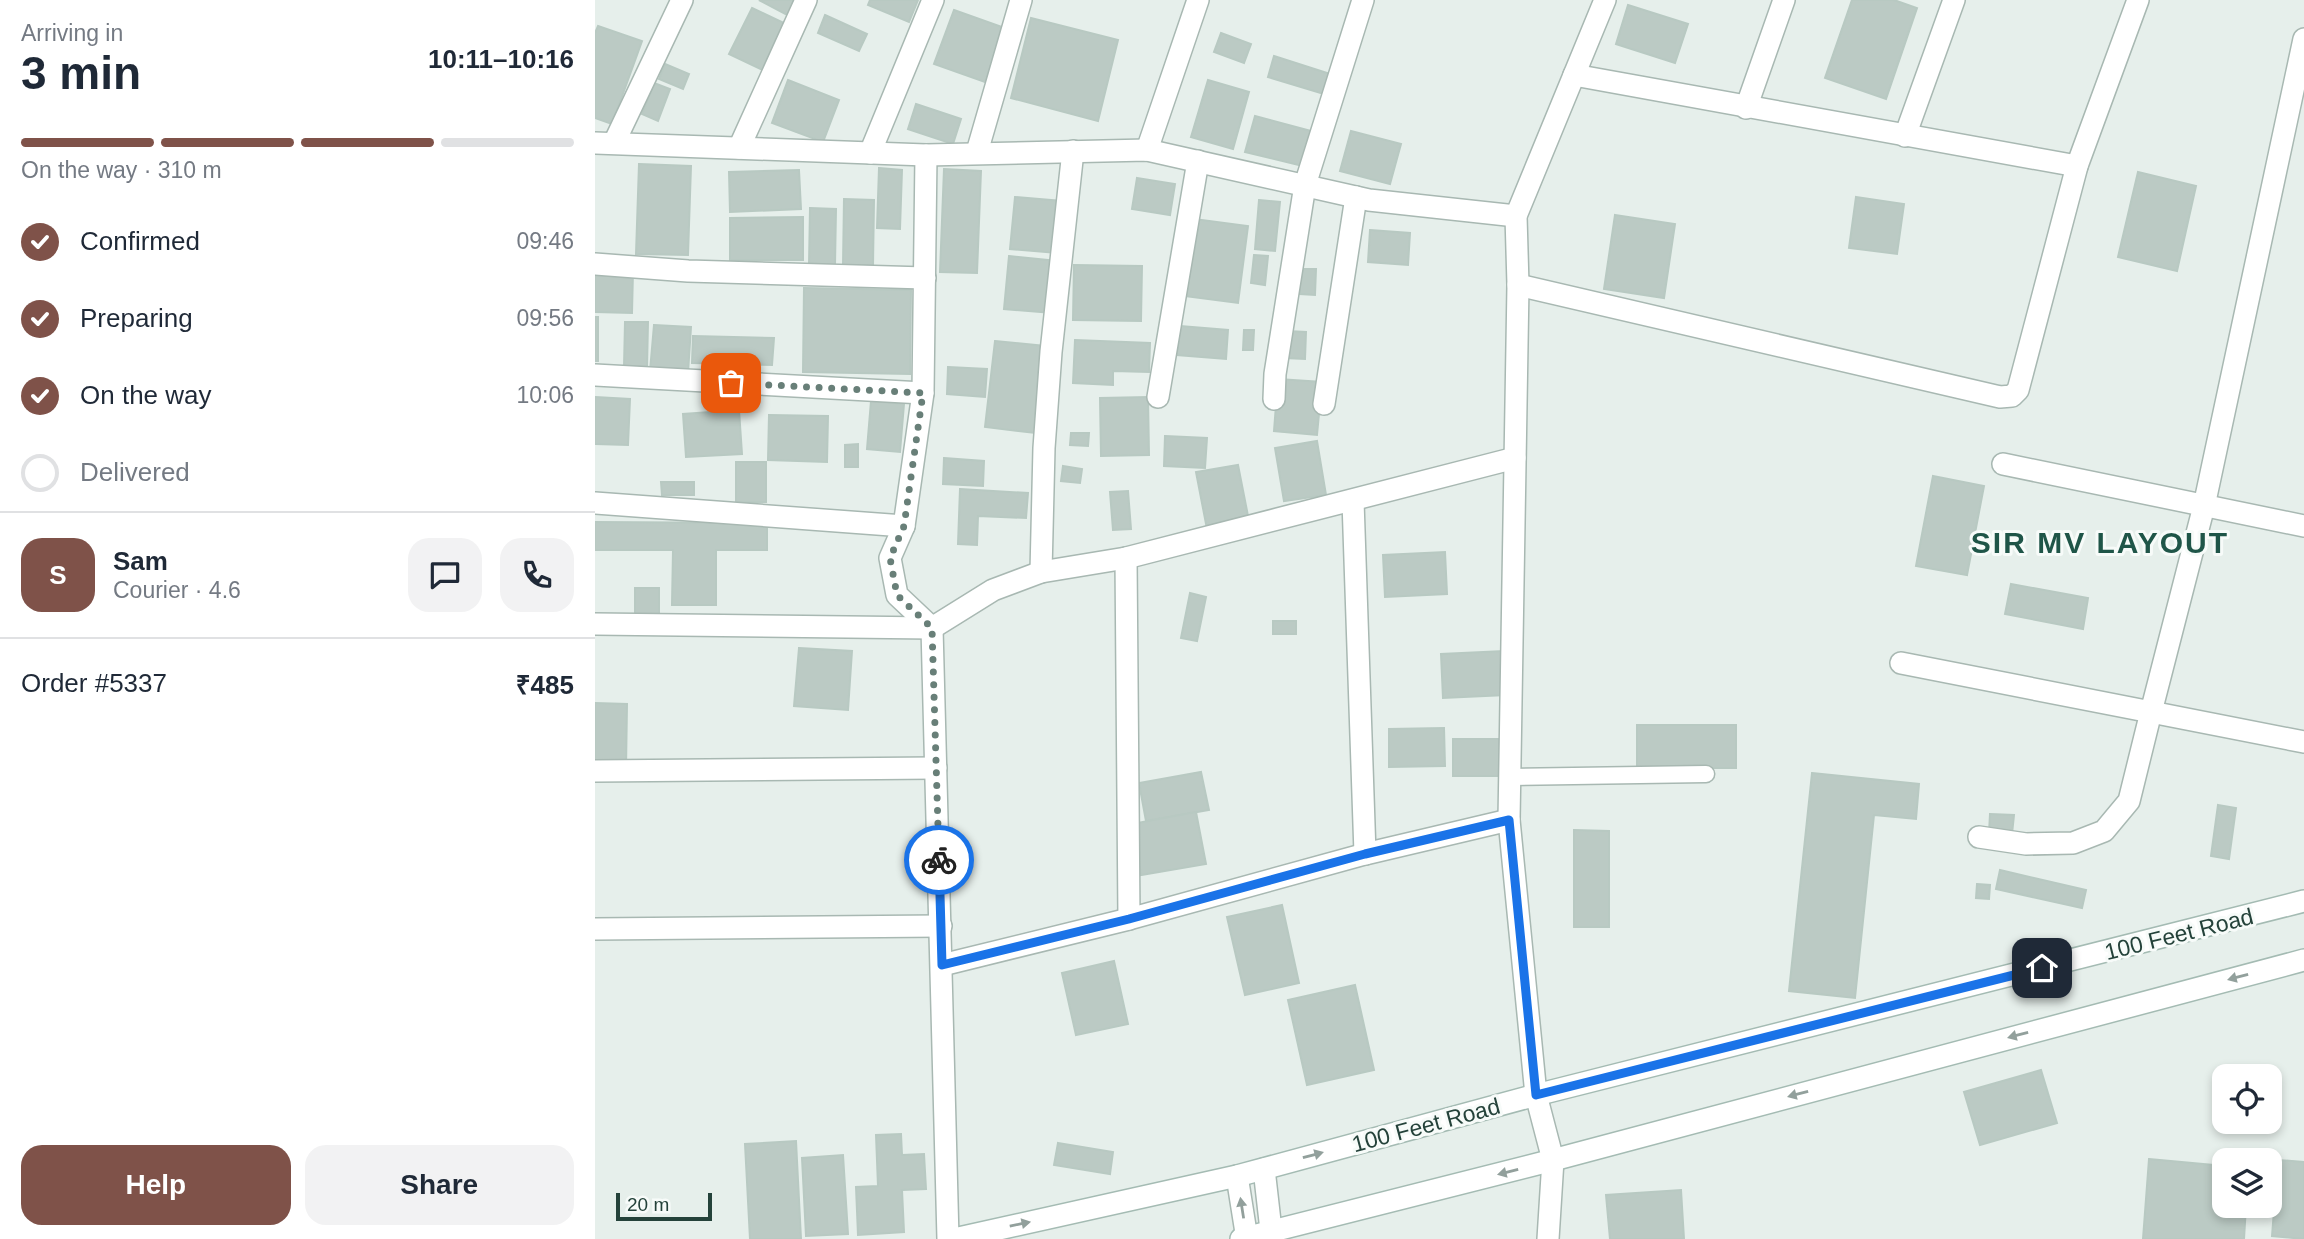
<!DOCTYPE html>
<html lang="en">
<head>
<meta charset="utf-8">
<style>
	:root { --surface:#fff; --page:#f2f2f3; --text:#1f2937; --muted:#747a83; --line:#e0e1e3; --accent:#7f5249 }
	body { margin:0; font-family:Arial,sans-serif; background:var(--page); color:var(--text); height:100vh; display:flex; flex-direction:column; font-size:26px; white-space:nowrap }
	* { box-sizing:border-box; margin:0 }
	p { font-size:23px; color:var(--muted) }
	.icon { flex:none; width:38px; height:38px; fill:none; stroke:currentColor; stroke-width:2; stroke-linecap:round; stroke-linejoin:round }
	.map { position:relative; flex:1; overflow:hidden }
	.drawer { display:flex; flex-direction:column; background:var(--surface); width:595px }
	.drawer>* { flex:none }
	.buttons { position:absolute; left:1617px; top:1064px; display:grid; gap:14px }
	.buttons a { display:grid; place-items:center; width:70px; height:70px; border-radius:14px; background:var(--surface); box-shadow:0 4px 10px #0003; font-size:35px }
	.scale { position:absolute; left:21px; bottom:18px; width:96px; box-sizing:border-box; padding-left:7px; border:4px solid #24423a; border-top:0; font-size:19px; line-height:24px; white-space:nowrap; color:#24423a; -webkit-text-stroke:5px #f7fbf9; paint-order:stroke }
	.pin { position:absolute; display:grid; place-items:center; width:60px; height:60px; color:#fff; margin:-30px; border-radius:14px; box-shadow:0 4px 10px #0006 }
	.courier { position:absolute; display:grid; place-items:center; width:70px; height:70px; margin:-35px; border:5px solid #1a73e8; border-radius:50%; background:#fff; color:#222; box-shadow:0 2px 9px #0007 }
	.head em { font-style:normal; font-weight:800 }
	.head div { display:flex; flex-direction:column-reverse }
	.head { display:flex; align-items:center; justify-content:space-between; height:119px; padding:0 21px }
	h1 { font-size:46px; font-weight:800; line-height:52px }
	.bar { display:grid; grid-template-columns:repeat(4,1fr); gap:10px 7px; align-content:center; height:84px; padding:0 21px }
	.bar i { height:9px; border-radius:5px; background:var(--line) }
	.bar .active { background:var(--accent) }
	.bar p { grid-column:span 4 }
	.line { display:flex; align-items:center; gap:18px; padding:0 21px; border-top:2px solid var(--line) }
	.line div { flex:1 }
	.round { display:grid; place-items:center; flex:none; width:74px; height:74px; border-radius:21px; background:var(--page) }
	ol { padding:0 21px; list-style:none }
	li { display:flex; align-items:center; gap:21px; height:77px }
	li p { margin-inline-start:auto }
	li .icon { padding:7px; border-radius:50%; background:var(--accent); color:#fff; stroke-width:4 }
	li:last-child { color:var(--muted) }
	li i { width:38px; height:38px; border:4px solid var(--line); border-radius:50% }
	.cta { display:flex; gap:14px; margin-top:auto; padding:14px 21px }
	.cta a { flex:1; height:80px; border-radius:21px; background:var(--accent); color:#fff; font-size:28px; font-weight:800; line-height:80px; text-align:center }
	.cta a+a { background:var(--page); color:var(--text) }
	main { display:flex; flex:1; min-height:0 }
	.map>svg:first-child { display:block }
	.building { fill:#bbcac4; stroke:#b8c9c2; stroke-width:2 }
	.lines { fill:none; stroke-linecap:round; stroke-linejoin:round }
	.service-casing { stroke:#a8b8b2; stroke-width:19 }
	.minor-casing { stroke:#a8b8b2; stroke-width:24 }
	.tertiary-casing { stroke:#a8b8b2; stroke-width:24 }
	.secondary-casing { stroke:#a4bbb3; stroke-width:24 }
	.service { stroke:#fff; stroke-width:16 }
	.minor { stroke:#fff; stroke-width:21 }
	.tertiary { stroke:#fff; stroke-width:21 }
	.secondary { stroke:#fff; stroke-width:21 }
	.oneway { fill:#92a09c }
	.done { stroke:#687f78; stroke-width:7; stroke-dasharray:0 12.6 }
	.route { stroke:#1a73e8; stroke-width:9 }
	.labels { text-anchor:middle; stroke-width:6; stroke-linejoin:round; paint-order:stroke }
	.street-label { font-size:23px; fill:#24423a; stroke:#f7fbf9 }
	.district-label { font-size:30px; font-weight:bold; letter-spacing:2px; fill:#1f5548; stroke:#f7fbf9 }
</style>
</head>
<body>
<main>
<section class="drawer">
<div class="head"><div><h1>3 min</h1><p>Arriving in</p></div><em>10:11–10:16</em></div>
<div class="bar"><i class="active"></i><i class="active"></i><i class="active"></i><i></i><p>On the way · 310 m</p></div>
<ol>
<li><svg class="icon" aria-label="check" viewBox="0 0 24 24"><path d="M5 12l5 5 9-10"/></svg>Confirmed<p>09:46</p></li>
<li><svg class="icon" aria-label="check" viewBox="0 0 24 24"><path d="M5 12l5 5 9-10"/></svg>Preparing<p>09:56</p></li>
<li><svg class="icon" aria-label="check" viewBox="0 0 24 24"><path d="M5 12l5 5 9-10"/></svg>On the way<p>10:06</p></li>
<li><i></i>Delivered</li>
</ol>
<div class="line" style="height:126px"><b class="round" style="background:var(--accent);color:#fff">S</b><div><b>Sam</b><p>Courier · 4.6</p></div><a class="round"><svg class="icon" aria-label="chat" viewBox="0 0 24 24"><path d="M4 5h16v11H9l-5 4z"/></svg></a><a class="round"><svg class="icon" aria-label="phone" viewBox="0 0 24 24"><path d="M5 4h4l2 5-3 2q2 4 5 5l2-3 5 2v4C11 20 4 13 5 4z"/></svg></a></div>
<div class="line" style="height:91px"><div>Order #5337</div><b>₹485</b></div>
<div class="cta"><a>Help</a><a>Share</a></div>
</section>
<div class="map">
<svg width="1709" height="1239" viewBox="0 0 1709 1239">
	<rect width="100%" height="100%" fill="#e6efeb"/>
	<g class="building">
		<polygon points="164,0 202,0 194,16"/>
		<polygon points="275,0 323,0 314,22 273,5"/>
		<polygon points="1257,0 1299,0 1322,8 1291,99 1230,78"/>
		<polygon points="1033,5 1093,24 1080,63 1021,44"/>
		<polygon points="157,8 193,25 170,71 134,54"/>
		<polygon points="359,10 410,28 390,82 339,64"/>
		<polygon points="230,15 272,34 264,51 223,33"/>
		<polygon points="436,18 523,40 503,121 416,98"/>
		<polygon points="3,26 47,41 17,124 0,118 0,33"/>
		<polygon points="626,33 656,44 649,63 619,52"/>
		<polygon points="679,56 735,74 729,94 673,77"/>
		<polygon points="70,64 94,74 88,89 64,79"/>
		<polygon points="193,80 244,100 228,142 177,123"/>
		<polygon points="613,80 654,92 638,149 596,137"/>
		<polygon points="59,83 75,89 63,121 47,114"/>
		<polygon points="321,104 366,119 358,144 313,129"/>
		<polygon points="660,116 716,131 708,166 650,152"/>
		<polygon points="756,131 806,144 795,184 745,171"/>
		<polygon points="44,164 96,166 93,255 41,254"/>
		<polygon points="284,168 307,170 305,229 282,228"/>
		<polygon points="349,169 386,171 382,273 345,272"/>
		<polygon points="204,170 206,209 135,212 134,172"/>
		<polygon points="1543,172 1601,186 1582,271 1523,257"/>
		<polygon points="542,178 580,184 575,215 537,209"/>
		<polygon points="420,197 467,201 462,253 415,249"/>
		<polygon points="1261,197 1309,204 1302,254 1254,248"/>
		<polygon points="249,199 279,200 278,266 248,266"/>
		<polygon points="664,200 685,202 680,251 660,249"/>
		<polygon points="215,208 241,209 240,265 214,265"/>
		<polygon points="1020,215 1080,224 1069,298 1009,289"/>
		<polygon points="208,217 208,260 135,260 135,218"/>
		<polygon points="599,219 653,226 643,303 589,296"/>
		<polygon points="775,230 815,233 813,265 773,262"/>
		<polygon points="659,255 673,256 670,285 656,283"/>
		<polygon points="414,256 462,261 457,313 409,309"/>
		<polygon points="479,265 547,266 546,321 478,320"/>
		<polygon points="705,269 721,269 720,295 705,294"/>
		<polygon points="0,270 38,271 37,313 0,312"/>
		<polygon points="209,288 316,290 315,374 208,372"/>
		<rect x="0" y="317" width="3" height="44"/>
		<polygon points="30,322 53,322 52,368 29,367"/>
		<polygon points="59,325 96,327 93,373 55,371"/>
		<polygon points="585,326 633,330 631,359 582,355"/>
		<polygon points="649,330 659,330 658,350 648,350"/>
		<polygon points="692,331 711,332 710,359 690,358"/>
		<polygon points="98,336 179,338 177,365 97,363"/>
		<polygon points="480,340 555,343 554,372 518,371 518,385 478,383"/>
		<polygon points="400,341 450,346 440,433 390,427"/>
		<polygon points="353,367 392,369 390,397 352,394"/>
		<polygon points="683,379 727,382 722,435 679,431"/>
		<polygon points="0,397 35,399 33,445 0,444"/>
		<polygon points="553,397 554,455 506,456 505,398"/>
		<polygon points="276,401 309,404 305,452 272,449"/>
		<polygon points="144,410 147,454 91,457 88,414"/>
		<polygon points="174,415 233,416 232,462 173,460"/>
		<polygon points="476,433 494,433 493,446 475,445"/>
		<polygon points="570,436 612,438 610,468 569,466"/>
		<polygon points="722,441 731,495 689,501 680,448"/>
		<polygon points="263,444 263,467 250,467 250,445"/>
		<polygon points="349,458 389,461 388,486 348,484"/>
		<rect x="141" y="462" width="30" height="40"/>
		<polygon points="643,465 654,521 612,529 601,472"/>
		<polygon points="468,466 487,469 485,483 466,481"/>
		<polygon points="1338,476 1389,486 1372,575 1321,566"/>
		<polygon points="66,482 99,482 99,495 67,495"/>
		<polygon points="365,489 433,493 431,518 383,516 382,545 363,544"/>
		<polygon points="533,491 536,529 518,530 515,492"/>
		<polygon points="0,522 172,523 172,550 121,550 121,605 77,605 78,550 0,550"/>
		<polygon points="850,552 852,594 790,597 788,555"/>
		<polygon points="1416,584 1493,598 1488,629 1410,614"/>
		<polygon points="40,588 64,588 64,617 40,618"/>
		<polygon points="595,593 611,597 602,641 586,638"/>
		<rect x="678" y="621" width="23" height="13"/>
		<polygon points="204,648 257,651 253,710 199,706"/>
		<polygon points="909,651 911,695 848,698 846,654"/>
		<polygon points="0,703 32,704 31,768 0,767"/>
		<rect x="1042" y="725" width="99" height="43"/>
		<polygon points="849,728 850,766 794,767 794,729"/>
		<rect x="858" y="739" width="50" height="37"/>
		<polygon points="606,772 614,810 551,821 544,783"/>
		<polygon points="1217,773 1324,784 1321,819 1279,815 1260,998 1194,991"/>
		<polygon points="1623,805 1641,808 1634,859 1616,856"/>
		<polygon points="601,812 611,864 546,875 537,824"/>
		<polygon points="1395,814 1419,815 1417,834 1394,833"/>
		<polygon points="979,830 1014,831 1014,927 979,927"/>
		<polygon points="1405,870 1491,890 1487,908 1401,889"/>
		<polygon points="1382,884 1395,885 1394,899 1381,898"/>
		<polygon points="687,905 704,983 650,995 632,917"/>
		<polygon points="519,961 533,1024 481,1035 467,973"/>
		<polygon points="760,985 779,1070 712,1085 693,1000"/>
		<polygon points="1446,1070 1462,1123 1385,1145 1369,1092"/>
		<polygon points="306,1134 307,1155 329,1154 331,1189 307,1190 309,1232 263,1235 261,1187 283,1186 281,1135"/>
		<polygon points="201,1141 206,1239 155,1239 150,1144"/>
		<polygon points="463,1143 518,1152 515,1174 459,1165"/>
		<polygon points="248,1155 253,1234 211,1236 207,1158"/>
		<polygon points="1554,1159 1629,1166 1629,1206 1651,1206 1649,1239 1548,1239"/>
		<polygon points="1683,1160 1709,1162 1709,1239 1677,1236"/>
		<polygon points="1086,1190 1089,1239 1015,1239 1011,1195"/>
	</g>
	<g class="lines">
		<g class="service-casing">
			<polyline id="service" points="915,777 1111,774"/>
		</g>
		<g class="minor-casing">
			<g id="minor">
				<polyline points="979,75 1482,166"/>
				<polyline points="1151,108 1189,0"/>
				<polyline points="1310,136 1359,0"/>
				<polyline points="0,143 331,155 552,150 774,200 921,216"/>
				<polyline points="19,143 87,0"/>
				<polyline points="144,148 211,0"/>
				<polyline points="552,150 603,0"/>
				<polyline points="382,152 426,0"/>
				<polyline points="275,153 338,0"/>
				<polyline points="331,155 328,393 309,526 295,558 302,595 337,628 353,1239"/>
				<polyline points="0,264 93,271 330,278"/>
				<polyline points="923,285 1405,397 1417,396 1423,390 1482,166 1543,0"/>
				<polyline points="0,375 328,393"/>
				<polyline points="563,397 603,161"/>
				<polyline points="679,399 680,374 710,185 768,0"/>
				<polyline points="729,404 761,197"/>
				<polyline points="1408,464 1709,526"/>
				<polyline points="758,501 770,854"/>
				<polyline points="0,503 309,526"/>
				<polyline points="531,558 534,919"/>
				<polyline points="446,572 449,448 456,352 478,151"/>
				<polyline points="0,624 337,628 398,590 446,572 531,558 920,458"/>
				<polyline points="1306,663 1556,712 1609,506 1709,39"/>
				<polyline points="0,771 341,768"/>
				<polyline points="1384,837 1431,844 1478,843 1509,831 1534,801 1556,712 1709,742"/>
				<polyline points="0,929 346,926"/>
				<polyline points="347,965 534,919 770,854 914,820"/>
				<polyline points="953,1239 958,1160"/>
			</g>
		</g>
		<g class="tertiary-casing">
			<g id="tertiary">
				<polyline points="958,1160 941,1095 914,820 923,285 921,216 1010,0"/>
				<polyline points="669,1169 677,1239"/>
				<polyline points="642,1176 652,1239"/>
			</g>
		</g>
		<g class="secondary-casing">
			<g id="secondary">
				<polyline points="359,1239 642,1176 941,1095 1709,901"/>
				<polyline points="646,1239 958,1160 1709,960"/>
			</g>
		</g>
		<use href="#service" class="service"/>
		<use href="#minor" class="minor"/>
		<use href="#tertiary" class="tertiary"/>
		<use href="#secondary" class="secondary"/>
	</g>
	<defs><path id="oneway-solid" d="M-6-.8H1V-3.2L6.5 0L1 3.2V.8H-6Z" transform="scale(1.75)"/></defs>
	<g class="oneway">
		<use href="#oneway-solid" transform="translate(1643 977) rotate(165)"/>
		<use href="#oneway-solid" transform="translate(1423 1035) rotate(165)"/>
		<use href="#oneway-solid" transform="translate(1203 1094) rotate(165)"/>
		<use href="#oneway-solid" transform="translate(718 1155) rotate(-15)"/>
		<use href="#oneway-solid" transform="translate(913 1172) rotate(166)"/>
		<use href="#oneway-solid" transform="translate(647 1208) rotate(-99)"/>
		<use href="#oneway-solid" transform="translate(425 1224) rotate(-12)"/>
	</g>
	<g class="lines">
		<polyline class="done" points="136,383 328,393 309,526 295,558 302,595 337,628 344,860"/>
		<polyline class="route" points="344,860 347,965 534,919 770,854 914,820 941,1095 1447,968"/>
	</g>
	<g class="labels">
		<g class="street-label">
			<text transform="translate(1584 934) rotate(-14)" y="8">100 Feet Road</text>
			<text transform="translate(831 1125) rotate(-15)" y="8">100 Feet Road</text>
		</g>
		<g class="district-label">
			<text x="1505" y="553">SIR MV LAYOUT</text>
		</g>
	</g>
</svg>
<div class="buttons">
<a><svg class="icon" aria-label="locate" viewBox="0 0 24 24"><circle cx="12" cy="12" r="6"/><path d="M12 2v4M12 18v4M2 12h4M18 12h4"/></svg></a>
<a><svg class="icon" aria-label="layers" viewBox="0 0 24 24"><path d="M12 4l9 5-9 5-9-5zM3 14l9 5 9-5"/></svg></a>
</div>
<div class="scale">20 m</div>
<div class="pin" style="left:136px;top:383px;background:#ea580c"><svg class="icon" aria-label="bag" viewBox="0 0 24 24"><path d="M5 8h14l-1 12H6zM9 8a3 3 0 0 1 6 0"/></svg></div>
<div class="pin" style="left:1447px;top:968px;background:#1f2937"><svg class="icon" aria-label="home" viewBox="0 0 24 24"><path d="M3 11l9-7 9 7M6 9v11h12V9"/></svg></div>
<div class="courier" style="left:344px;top:860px"><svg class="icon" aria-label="bike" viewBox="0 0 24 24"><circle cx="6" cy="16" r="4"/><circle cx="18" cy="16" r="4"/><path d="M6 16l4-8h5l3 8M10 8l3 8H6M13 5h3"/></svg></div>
</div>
</main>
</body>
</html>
